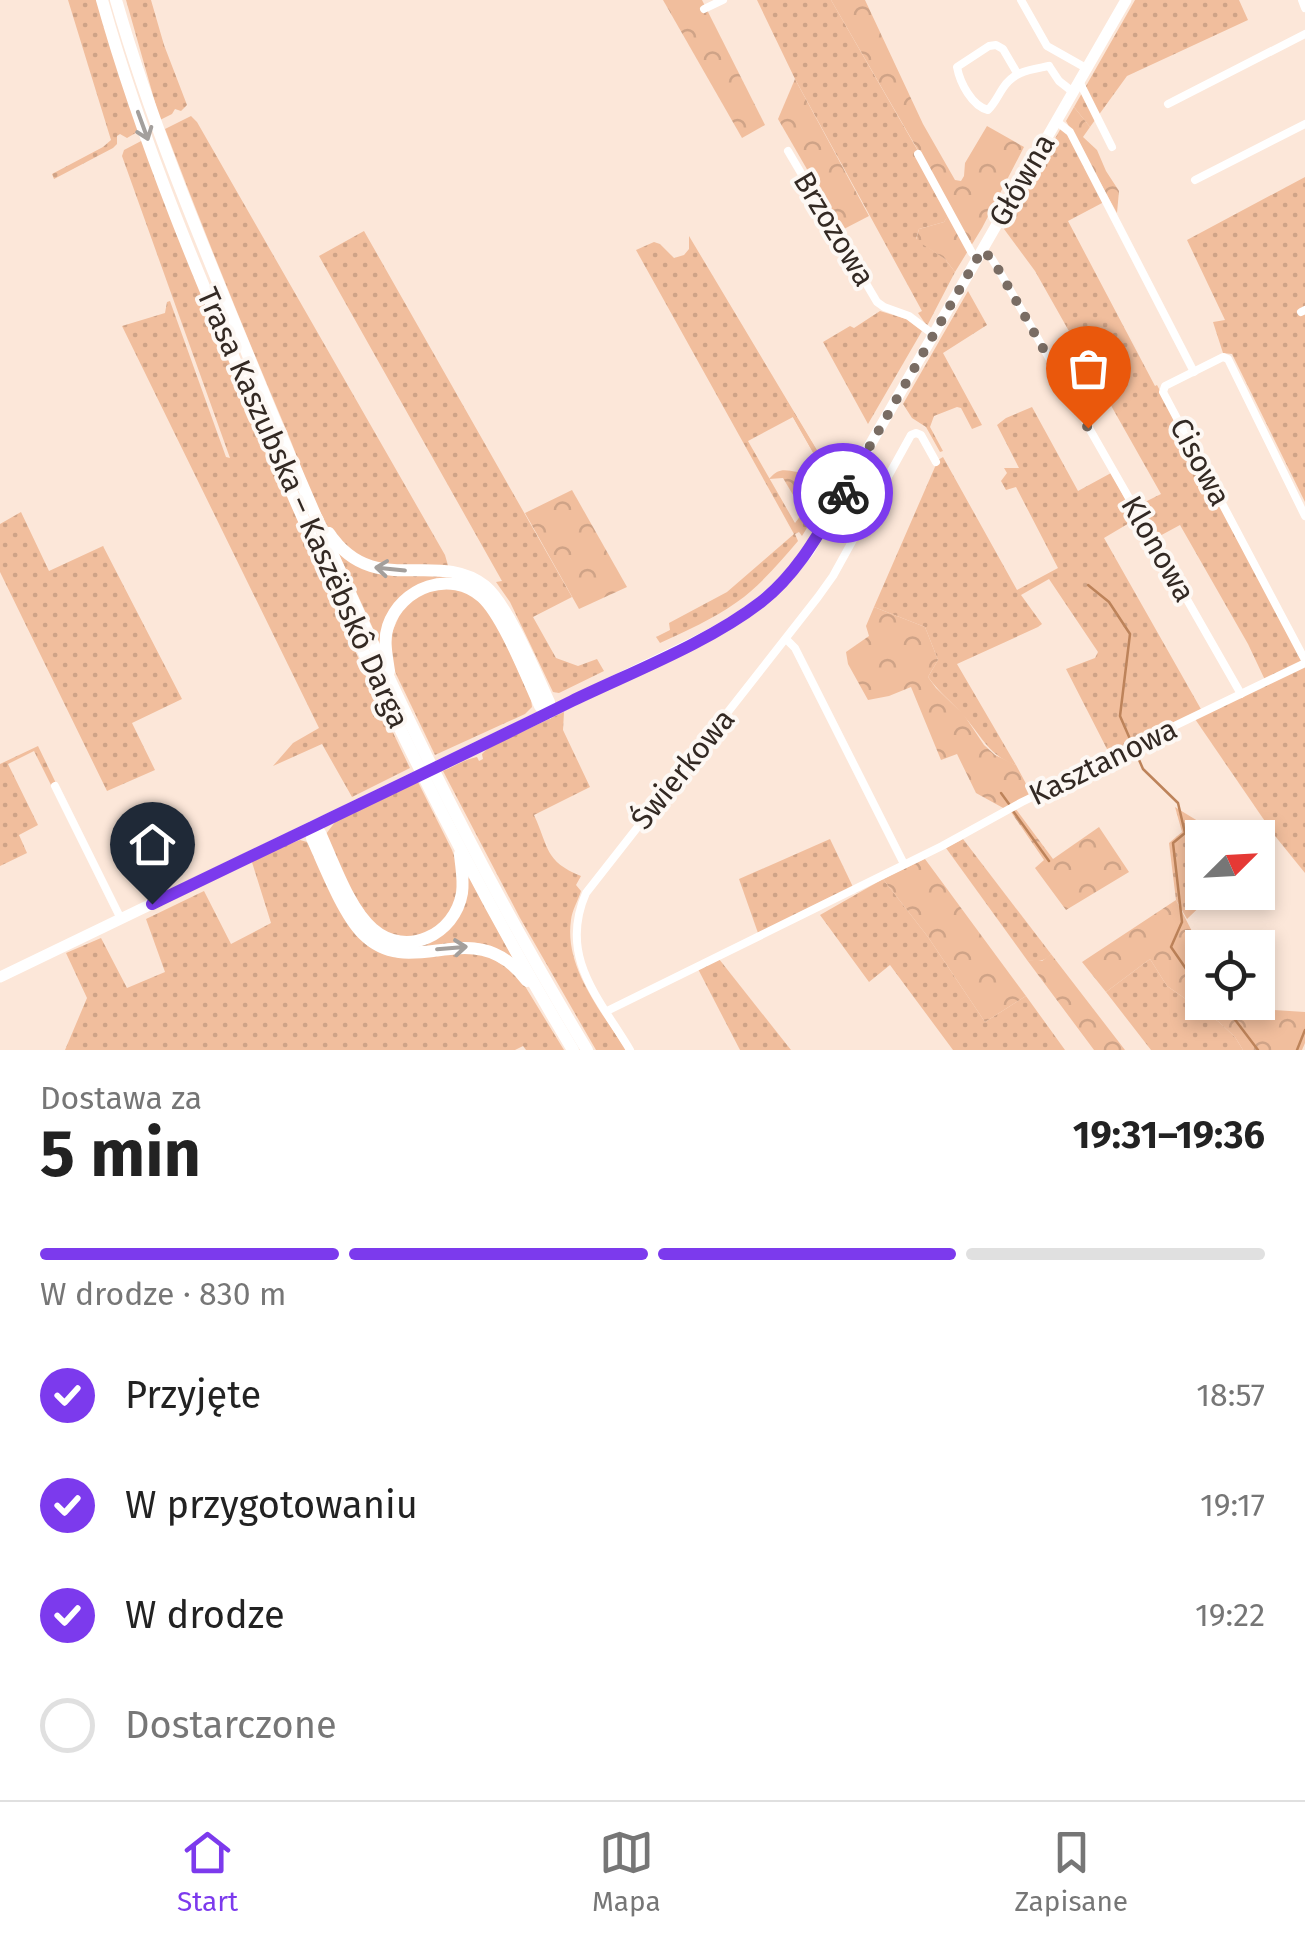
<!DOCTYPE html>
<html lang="pl">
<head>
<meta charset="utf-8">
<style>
	:root { --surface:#fff; --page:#f6f6f6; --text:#222; --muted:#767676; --line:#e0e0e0; --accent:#7c3aed }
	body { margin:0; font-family:"Fira Sans",sans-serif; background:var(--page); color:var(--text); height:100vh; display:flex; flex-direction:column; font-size:38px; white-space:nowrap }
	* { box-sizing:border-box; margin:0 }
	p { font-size:32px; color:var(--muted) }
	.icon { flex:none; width:55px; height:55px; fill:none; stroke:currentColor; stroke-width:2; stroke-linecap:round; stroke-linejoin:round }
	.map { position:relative; height:1050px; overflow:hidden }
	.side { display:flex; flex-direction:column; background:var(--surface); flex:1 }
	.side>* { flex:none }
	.needle { width:65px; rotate:66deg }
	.tools { position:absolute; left:1185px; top:820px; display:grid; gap:20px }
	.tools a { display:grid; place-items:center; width:90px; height:90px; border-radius:0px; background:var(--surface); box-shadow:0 5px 15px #0003; font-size:50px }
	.pin { position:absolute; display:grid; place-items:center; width:85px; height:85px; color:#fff; margin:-102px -42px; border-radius:50% 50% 50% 0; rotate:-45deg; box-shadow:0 0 10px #0007 }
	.pin .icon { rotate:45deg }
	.courier { position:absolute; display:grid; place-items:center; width:100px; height:100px; margin:-50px; border:8px solid #7c3aed; border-radius:50%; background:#fff; color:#222; box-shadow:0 2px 12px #0007 }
	.overview em { font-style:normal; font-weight:700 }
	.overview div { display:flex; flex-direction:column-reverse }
	.overview { display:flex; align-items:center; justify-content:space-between; height:170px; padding:0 40px }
	h1 { font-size:65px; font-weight:700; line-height:75px }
	.bar { display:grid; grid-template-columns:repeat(4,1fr); gap:15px 10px; align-content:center; height:120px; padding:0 40px }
	.bar i { height:12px; border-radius:8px; background:var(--line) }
	.bar .current { background:var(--accent) }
	.bar p { grid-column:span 4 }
	ol { padding:0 40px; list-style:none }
	li { display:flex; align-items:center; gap:30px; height:110px }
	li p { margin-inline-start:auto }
	li .icon { padding:10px; border-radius:50%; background:var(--accent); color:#fff; stroke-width:4 }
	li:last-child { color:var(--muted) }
	li i { width:55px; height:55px; border:5px solid var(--line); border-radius:50% }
	.dock { display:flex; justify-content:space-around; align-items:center; height:140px; border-top:2px solid var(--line); background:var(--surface); font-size:28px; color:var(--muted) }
	.dock a { display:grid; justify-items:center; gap:5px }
	.dock .current { color:var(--accent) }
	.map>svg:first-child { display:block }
	.grass { fill:url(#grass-dots) }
	.forest { fill:url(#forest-crowns) }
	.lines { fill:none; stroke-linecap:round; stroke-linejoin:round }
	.stream { stroke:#bd835a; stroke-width:2.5 }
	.minor { stroke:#fff; stroke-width:8 }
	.primary { stroke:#fff; stroke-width:11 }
	.motorway { stroke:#fff; stroke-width:12 }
	.oneway { stroke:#a39f9c }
	.done { stroke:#796c63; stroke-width:10; stroke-dasharray:0 18 }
	.route { stroke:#7c3aed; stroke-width:12 }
	.labels { text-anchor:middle; stroke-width:8; stroke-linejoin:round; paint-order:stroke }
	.street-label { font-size:30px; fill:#332923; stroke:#fdf8f4 }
</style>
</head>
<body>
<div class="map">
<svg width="1305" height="1050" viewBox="0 0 1305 1050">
	<defs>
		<pattern id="grass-dots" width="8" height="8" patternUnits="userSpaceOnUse" patternTransform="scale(2.5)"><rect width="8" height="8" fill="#f1be9d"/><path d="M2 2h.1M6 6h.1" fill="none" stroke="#cfa387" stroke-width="1.8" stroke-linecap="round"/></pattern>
		<pattern id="forest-crowns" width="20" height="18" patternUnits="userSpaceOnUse" patternTransform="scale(2.5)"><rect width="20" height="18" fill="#f1be9d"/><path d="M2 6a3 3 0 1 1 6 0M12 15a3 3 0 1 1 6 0" fill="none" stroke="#cfa387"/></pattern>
	</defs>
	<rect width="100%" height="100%" fill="#fce7d9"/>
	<g class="grass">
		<polygon points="68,0 99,0 139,131 127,138 120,134 117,136 117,144 113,148 54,179 52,174 103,147 111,140"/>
		<polygon points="126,0 151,0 164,45 187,105 181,111 175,109 172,114 160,120"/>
		<polygon points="757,0 831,0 952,210 944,222 919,229 916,239 945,259 955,272 927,326 918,313 922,311 795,79"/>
		<polygon points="1135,0 1239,0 1248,20 1127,76 1090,127 1074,107"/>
		<path d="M191 116 197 122 445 555 449 569C416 567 372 572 346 549 320 527 301 465 288 434 245 333 204 232 165 129Z"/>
		<polygon points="1061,128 1065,130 1104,202 1068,221 1155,386 1157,385 1302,661 1265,680 1248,644 1180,525 1156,538 1137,506 1161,494 1035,271 1004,229"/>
		<path d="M143 140C227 352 311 563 410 768L352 797 322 744 273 766 293 743 319 728 122 326 165 313 167 302 170 301 226 457 230 458 122 156 124 150Z"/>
		<polygon points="1305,177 1305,502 1232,354 1223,353 1213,322 1225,320 1187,240"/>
		<polygon points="364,231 572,597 533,617 556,658 578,666 597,659 604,671 559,693 553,692 510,602 496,582 502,581 319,256"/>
		<path d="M689 236 830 472 839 474 831 489 823 470 793 417 748 441 795 523 808 506 820 478 829 492 802 536 799 532 795 534 798 541C780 562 760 586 737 602 713 619 686 631 660 643L656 637 670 630 669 623 727 592 794 534 636 250 654 242 660 244 674 258 684 255 689 249Z"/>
		<polygon points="968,291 987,325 943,353 982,425 972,429 961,408 957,407 934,416 930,427 943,451 940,452 926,427 912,418 903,404"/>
		<polygon points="880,311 906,319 922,331 868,424 823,342 850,326 854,328"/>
		<path d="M1032 407 1078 491 1111 473 1136 519 1104 538 1202 711 1112 753 1107 749 1066 669 1095 658 1098 652 1049 579 1021 595 1042 624 1038 627 957 664 1016 765C987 755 981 734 962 714 951 701 938 691 928 677L938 660 925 627 874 607 938 460 943 457 1017 590 1058 568 1016 487 1006 490 1001 481 1007 473 1004 468H1019L997 425 1006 418Z"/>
		<polygon points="21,512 49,571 103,546 182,699 132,723 155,770 107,791 0,572 0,524"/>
		<polygon points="338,552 347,558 455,577 480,590 419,585 381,646"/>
		<polygon points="459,588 481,601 499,628 531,699 532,707 525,714 435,755 397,676 393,666 390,637 403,607 430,589"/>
		<polygon points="1305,666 1305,873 1275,836 1195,719"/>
		<path d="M564 712 563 730 590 787 534 815C549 847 544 861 581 876L576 885 581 891C578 901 572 910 571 920 564 968 602 1012 626 1050H596L520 918 443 771C454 767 465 759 477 757L479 761 483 759 482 754 488 748Z"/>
		<polygon points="38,746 82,837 78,839 34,751 8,764 38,825 19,835 27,853 0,866 0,764"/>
		<path d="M418 782 452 850C457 863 462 883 458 896 448 924 415 950 385 933 364 921 332 857 326 834L335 822Z"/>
		<polygon points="1175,807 1206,826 1213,837 1202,838 1202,870 1197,875 1202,881 1202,892 1213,894 1187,919 1176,900 1169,843 1182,832"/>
		<polygon points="830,839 853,887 758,933 739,879"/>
		<path d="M963 839 1051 954C1044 962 1037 962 1027 960L946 848Z"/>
		<polygon points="300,840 307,842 364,941 481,952 517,973 564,1050 526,1050 523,1046 515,1050 65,1050 87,998 66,953 101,938 127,988 165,972 146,919 204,891 231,944 271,923 251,859"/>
		<path d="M469 877 513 958C501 951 490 945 476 943 441 938 404 962 374 935L440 936Z"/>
		<polygon points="883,879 928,937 985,1022 1026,996 1065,1050 953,1050 890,965 869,982 820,915"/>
		<polygon points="719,959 791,1050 740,1050 698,969"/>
		<polygon points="1150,959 1167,986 1219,1022 1235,1037 1243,1050 1151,1050 1106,992"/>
	</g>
	<g class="forest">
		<polygon points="663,0 702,0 765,125 742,138"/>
		<polygon points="831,0 865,0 923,124 955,180 961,181 964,176 965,163 987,126 1024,147 982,228 955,272 945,259 916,240 919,229 944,222 952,209"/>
		<polygon points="795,79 869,216 842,230 778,119"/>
		<polygon points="1074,107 1090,127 1083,137 1097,150 1106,171 1119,191 1117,213 1066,121"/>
		<path d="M788 403 830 472 829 486 825 488 820 477 815 476 808 480 822 503 812 521 799 505 783 478 769 479C779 467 785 470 798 472 806 474 816 471 823 470L786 405Z"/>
		<polygon points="572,490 627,587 579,609 525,513"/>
		<polygon points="874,607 925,627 938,660 928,677 936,688 964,715 984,745 995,755 1016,765 1032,795 1005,809 976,793 957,754 941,760 911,687 889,696 868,700 848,664 846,652 869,636 866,626"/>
		<polygon points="1015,808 1053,859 1099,827 1129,872 1066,910 1035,868 1044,860 1011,812"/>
		<polygon points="925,859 1026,996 985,1022 928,937 883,879"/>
		<polygon points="1176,900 1202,951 1202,1002 1227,1003 1230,1007 1305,1012 1305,1043 1302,1050 1243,1050 1235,1037 1219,1022 1167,986 1150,959 1106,992 1082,962"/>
		<polygon points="1051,954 1125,1050 1094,1050 1027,960 1042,961"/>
	</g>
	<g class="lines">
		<g class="stream">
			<polyline points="1088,585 1109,602 1130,634 1120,716 1143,769 1178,803 1185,833 1173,843 1182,922 1171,947 1202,992"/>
			<polyline points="1001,793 1009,804"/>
			<polyline points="1013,811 1049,861"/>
			<polyline points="1210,1002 1216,1011 1233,1017 1258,1050"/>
			<polyline points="1297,1050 1305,1030"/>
		</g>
		<g class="minor">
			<polyline points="1021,0 1047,46 1086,68"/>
			<polyline points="1302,0 1305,8"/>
			<polyline points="704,9 723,0"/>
			<polyline points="1049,66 1059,81 1073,92"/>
			<path d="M1017 73 1003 49 996 45 989 46 957 67C960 83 972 106 988 110 995 103 997 97 1003 88 1014 71 1030 70 1049 66"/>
			<polyline points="1079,81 1112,147"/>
			<polyline points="1168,104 1305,34"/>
			<polyline points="1056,121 1070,132 1194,372"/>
			<polyline points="788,151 877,302 884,307 909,316 934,335"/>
			<polyline points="918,154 972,253 977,258"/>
			<polyline points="1195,180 1305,124"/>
			<polyline points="982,250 992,259 1001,274 1241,694"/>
			<polyline points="1301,312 1305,310"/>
			<polyline points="849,484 874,501"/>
			<polyline points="1305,516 1228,359 1223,357 1165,386 1163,392 1305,660"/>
			<polyline points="786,639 795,648 904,864"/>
			<polyline points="55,786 121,919"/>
			<polyline points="607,1011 942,846 1022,802 1078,775 1079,772 1305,663"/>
			<path d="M630 1050C599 998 558 957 586 893L818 597 833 576 911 435 916 433 921 435 936 462"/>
		</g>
		<path class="primary" d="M0 977 645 666C684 647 726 629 760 602 779 587 794 569 809 551L1126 0"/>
		<g class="motorway">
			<path d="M102 0C143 146 203 287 263 426 354 639 453 851 573 1050"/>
			<path d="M116 0C153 129 206 253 257 377 352 608 457 836 587 1050"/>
			<path d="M329 533C374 600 437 548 485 586 508 605 535 672 549 702L548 713"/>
			<path d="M389 671C387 656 383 641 388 626 401 587 451 569 482 597 503 616 527 678 540 706L548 713"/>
			<path d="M312 827V838C324 865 343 914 363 934 413 984 474 910 527 981"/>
			<path d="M312 827 320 833C333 861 349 909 373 929 406 958 455 935 462 893 464 880 461 867 460 854"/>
		</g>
	</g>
	<defs><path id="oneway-shaft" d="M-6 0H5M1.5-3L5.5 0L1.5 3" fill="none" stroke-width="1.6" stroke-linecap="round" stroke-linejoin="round" transform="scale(2.5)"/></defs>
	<g class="oneway">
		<use href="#oneway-shaft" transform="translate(143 126) rotate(70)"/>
		<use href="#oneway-shaft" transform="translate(390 569) rotate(-174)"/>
		<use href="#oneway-shaft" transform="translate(452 948) rotate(-5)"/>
	</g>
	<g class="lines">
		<polyline class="done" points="843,493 982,250 992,259 1001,274 1088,428"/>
		<path class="route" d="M152 904C292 836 433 770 572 701 632 672 708 643 761 602 798 573 819 533 843 493"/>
	</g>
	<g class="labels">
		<g class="street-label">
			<text transform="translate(1022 180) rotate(-60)" y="10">Główna</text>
			<text transform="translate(834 229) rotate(59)" y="10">Brzozowa</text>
			<text transform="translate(1200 462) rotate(62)" y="10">Cisowa</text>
			<text transform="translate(303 508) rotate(66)" y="10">Trasa Kaszubska – Kaszëbskô Darga</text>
			<text transform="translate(1158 549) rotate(60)" y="10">Klonowa</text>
			<text transform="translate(1103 762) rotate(-26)" y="10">Kasztanowa</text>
			<text transform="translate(683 769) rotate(-51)" y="10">Świerkowa</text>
		</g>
	</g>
</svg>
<div class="tools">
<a><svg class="needle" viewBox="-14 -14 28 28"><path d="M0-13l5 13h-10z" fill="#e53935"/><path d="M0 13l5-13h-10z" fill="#767676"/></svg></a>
<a><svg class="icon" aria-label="locate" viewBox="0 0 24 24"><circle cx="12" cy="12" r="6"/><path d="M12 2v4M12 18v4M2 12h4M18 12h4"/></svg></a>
</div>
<div class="pin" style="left:1088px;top:428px;background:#ea580c"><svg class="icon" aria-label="bag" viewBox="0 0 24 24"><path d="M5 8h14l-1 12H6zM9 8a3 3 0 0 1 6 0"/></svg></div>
<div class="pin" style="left:152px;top:904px;background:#1f2937"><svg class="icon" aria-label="home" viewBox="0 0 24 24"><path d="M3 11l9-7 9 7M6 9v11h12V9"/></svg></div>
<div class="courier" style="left:843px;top:493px"><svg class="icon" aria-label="bike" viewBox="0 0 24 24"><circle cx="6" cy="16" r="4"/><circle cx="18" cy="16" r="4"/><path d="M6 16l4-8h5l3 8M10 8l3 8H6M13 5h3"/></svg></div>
</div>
<section class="side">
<div class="overview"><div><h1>5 min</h1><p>Dostawa za</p></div><em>19:31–19:36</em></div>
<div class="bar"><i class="current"></i><i class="current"></i><i class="current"></i><i></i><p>W drodze · 830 m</p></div>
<ol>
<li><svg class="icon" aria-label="check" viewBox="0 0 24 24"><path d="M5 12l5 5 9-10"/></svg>Przyjęte<p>18:57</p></li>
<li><svg class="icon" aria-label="check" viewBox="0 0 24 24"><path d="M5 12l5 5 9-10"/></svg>W przygotowaniu<p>19:17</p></li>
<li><svg class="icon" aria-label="check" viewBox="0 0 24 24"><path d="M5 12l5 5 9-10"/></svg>W drodze<p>19:22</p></li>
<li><i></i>Dostarczone</li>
</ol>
</section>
<nav class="dock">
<a class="current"><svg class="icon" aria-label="home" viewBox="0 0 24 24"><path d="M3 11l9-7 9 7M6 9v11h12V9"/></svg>Start</a>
<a><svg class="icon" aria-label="map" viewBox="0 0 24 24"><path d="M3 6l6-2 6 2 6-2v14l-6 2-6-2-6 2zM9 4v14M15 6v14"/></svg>Mapa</a>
<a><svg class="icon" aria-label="saved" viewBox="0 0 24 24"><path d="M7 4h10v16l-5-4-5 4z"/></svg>Zapisane</a>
</nav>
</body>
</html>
